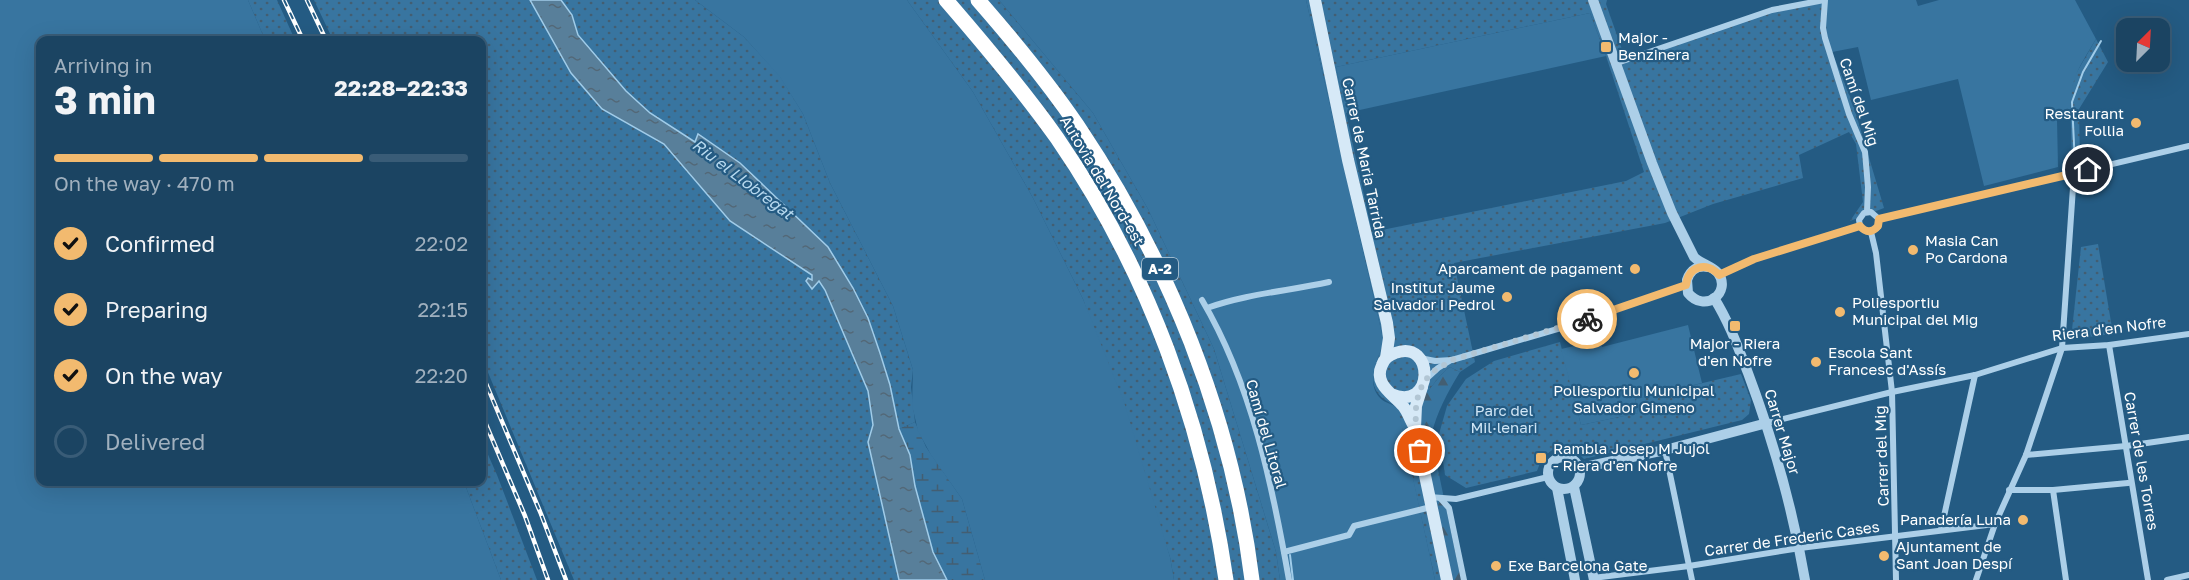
<!DOCTYPE html>
<html lang="en">
<head>
<meta charset="utf-8">
<style>
	:root { --surface:#1b4462; --page:#244b68; --text:#f1f3f6; --muted:#a0b0be; --line:#395c77; --accent:#f2ba6f }
	body { margin:0; font-family:"Golos Text",sans-serif; background:var(--page); color:var(--text); height:100vh; display:flex; flex-direction:column; font-size:22px; white-space:nowrap }
	* { box-sizing:border-box; margin:0 }
	p { font-size:20px; color:var(--muted) }
	.icon { flex:none; width:33px; height:33px; fill:none; stroke:currentColor; stroke-width:2; stroke-linecap:round; stroke-linejoin:round }
	.map { position:relative; flex:1; overflow:hidden }
	.sheet { position:absolute; left:36px; top:36px; width:450px; height:450px; display:flex; flex-direction:column; background:var(--surface); border-radius:12px; box-shadow:0 6px 24px #0002,0 0 0 2px var(--line) }
	.sheet>* { flex:none }
	.needle { width:39px; rotate:24deg }
	.tools { position:absolute; left:2116px; top:18px; display:grid; gap:12px }
	.tools a { display:grid; place-items:center; width:54px; height:54px; border-radius:12px; background:var(--surface); box-shadow:0 6px 24px #0002,0 0 0 2px var(--line); font-size:30px }
	.pin { position:absolute; display:grid; place-items:center; width:51px; height:51px; color:#fff; margin:-26px; border:3px solid #fff; border-radius:50%; box-shadow:0 2px 6px #0007 }
	.courier { position:absolute; display:grid; place-items:center; width:60px; height:60px; margin:-30px; border:4px solid #f2ba6f; border-radius:50%; background:#fff; color:#222; box-shadow:0 2px 8px #0007 }
	.head em { font-style:normal; font-weight:700 }
	.head div { display:flex; flex-direction:column-reverse }
	.head { display:flex; align-items:center; justify-content:space-between; height:102px; padding:0 18px }
	h1 { font-size:39px; font-weight:700; line-height:45px }
	.bar { display:grid; grid-template-columns:repeat(4,1fr); gap:9px 6px; align-content:center; height:72px; padding:0 18px }
	.bar i { height:8px; border-radius:4px; background:var(--line) }
	.bar .on { background:var(--accent) }
	.bar p { grid-column:span 4 }
	ol { padding:0 18px; list-style:none }
	li { display:flex; align-items:center; gap:18px; height:66px }
	li p { margin-inline-start:auto }
	li .icon { padding:6px; border-radius:50%; background:var(--accent); color:#111; stroke-width:4 }
	li:last-child { color:var(--muted) }
	li i { width:33px; height:33px; border:3px solid var(--line); border-radius:50% }
	.map>svg:first-child { display:block }
	.grass { fill:url(#grass-dots); fill-rule:evenodd }
	.forest { fill:url(#forest-firs) }
	.wetland { fill:url(#wetland-marsh) }
	.garden { fill:#3875a0 }
	.water { fill:url(#water-ripples); stroke:#a0cce9; stroke-width:1.5 }
	.lines { fill:none; stroke-linecap:round; stroke-linejoin:round }
	.stream { stroke:#a0cce9; stroke-width:2 }
	.minor { stroke:#accfe8; stroke-width:6 }
	.tertiary { stroke:#accfe8; stroke-width:10 }
	.secondary { stroke:#d6e9f7; stroke-width:12 }
	.motorway { stroke:#fff; stroke-width:15 }
	.rail-casing { stroke:#fff; stroke-width:4.5 }
	.rail { stroke:#245b83; stroke-width:2; stroke-dasharray:7; stroke-linecap:butt }
	.done { stroke:#b2c6d4; stroke-width:6; stroke-dasharray:0 10.8 }
	.route { stroke:#f2ba6f; stroke-width:8 }
	.poi-dot { fill:#f2ba6f; stroke:#245b83; stroke-width:2 }
	.labels { text-anchor:middle; stroke-width:4.5; stroke-linejoin:round; paint-order:stroke }
	.shield { fill:#245b83; stroke:#bdceda; stroke-width:1.5 }
	.shield-label { font-size:14px; font-weight:bold; fill:#fff }
	.poi-label { font-size:15px; fill:#fff; stroke:#245b83; text-anchor:start }
	.street-label { font-size:15px; fill:#fff; stroke:#245b83 }
	.park-label { font-size:15px; fill:#d0e6f6; stroke:#245b83 }
	.water-label { font-size:16px; font-style:italic; fill:#b7d9ef; stroke:#245b83 }
</style>
</head>
<body>
<div class="map">
<svg width="2189" height="580" viewBox="0 0 2189 580">
	<defs>
		<pattern id="grass-dots" width="8" height="8" patternUnits="userSpaceOnUse" patternTransform="scale(1.5)"><rect width="8" height="8" fill="#3875a0"/><path d="M2 2h.1M6 6h.1" fill="none" stroke="#435e72" stroke-width="1.8" stroke-linecap="round"/></pattern>
		<pattern id="forest-firs" width="22" height="20" patternUnits="userSpaceOnUse" patternTransform="scale(1.5)"><rect width="22" height="20" fill="#3875a0"/><path d="M5 1l3.5 6h-7zM16 11l3.5 6h-7z" fill="#435e72"/></pattern>
		<pattern id="wetland-marsh" width="20" height="14" patternUnits="userSpaceOnUse" patternTransform="scale(1.5)"><rect width="20" height="14" fill="#3875a0"/><path d="M1 5h8M5 5V1M11 12h8M15 12V8" fill="none" stroke="#435e72"/></pattern>
		<pattern id="water-ripples" width="26" height="14" patternUnits="userSpaceOnUse" patternTransform="scale(1.5)"><rect width="26" height="14" fill="#587f9a"/><path d="M2 4q2-2 4 0t4 0M15 11q2-2 4 0t4 0" fill="none" stroke="#536877"/></pattern>
	</defs>
	<rect width="100%" height="100%" fill="#245b83"/>
	<g class="grass">
		<polygon points="248,0 277,0 295,40 265,40"/>
		<polygon points="314,0 530,0 571,73 639,130 664,144 730,221 812,275 812,289 819,280 825,290 868,391 873,425 868,442 899,580 574,580 482,358 482,40 333,40"/>
		<polygon points="561,0 695,0 744,37 780,76 803,114 830,183 893,306 913,370 911,387 915,422 899,429 890,385 868,318 841,269 697,135 696,142 650,113 626,91 578,35 572,15"/>
		<polygon points="907,0 999,0 1093,113 1148,209 1214,349 1276,552 1280,580 1174,580 1170,557 1083,299 1033,198 973,92"/>
		<path d="M1306 0H1607L1606 4 1625 58 1774 7 1827 0 1832 52 1853 104 1884 208 1850 221 1863 202 1856 144 1849 132 1799 155 1803 178 1713 204 1665 223 1454 263 1475 362 1460 372 1450 367C1437 376 1432 389 1420 400L1452 580H1435L1397 406C1363 393 1372 370 1384 343ZM1590 13 1606 56 1644 172 1626 181 1372 232 1336 67Z"/>
		<polygon points="2096,39 2108,62 2079,109 2080,162 2072,163 2070,95 2074,77"/>
		<polygon points="2098,244 2113,334 2071,339 2081,247"/>
		<path d="M1560 342 1581 425 1638 413 1635 399 1741 374 1751 400 1749 414 1742 420 1584 459C1566 439 1545 446 1537 471L1466 488 1445 475 1439 434 1447 406 1466 379 1494 361Z"/>
		<polygon points="482,441 497,475 537,580 501,580 464,482 482,482"/>
	</g>
	<path class="forest" d="M1450 367 1460 372C1447 393 1437 412 1431 436L1461 580H1452L1418 416 1420 400C1432 389 1437 376 1450 367Z"/>
	<polygon class="wetland" points="915,422 926,447 962,499 985,580 947,580 933,552 915,486 910,455 899,429"/>
	<g class="garden">
		<polygon points="0,0 248,0 265,40 40,40 40,482 464,482 501,580 0,580"/>
		<polygon points="695,0 907,0 973,92 1033,198 1083,299 1124,402 1170,557 1174,580 985,580 962,499 931,455 918,431 912,405 913,370 893,306 830,183 803,114 780,77 744,37"/>
		<path d="M999 0H1306L1384 343C1377 359 1365 384 1381 399 1385 403 1393 404 1398 408L1435 580H1280L1276 552 1214 349 1148 209 1093 113Z"/>
		<path d="M1827 0H1916L1918 6 1939 0H2075L2096 39C2079 68 2069 79 2071 114L2057 119 2058 167 1984 186 1958 79 1871 100 1858 47 1832 52 1826 26Z"/>
		<polygon points="1590,13 1606,56 1346,113 1336,67"/>
		<polygon points="1688,325 1702,383 1635,399 1638,413 1581,425 1561,349 1600,340 1602,347"/>
	</g>
	<polygon class="water" points="530,0 561,0 572,15 578,35 626,91 650,113 695,142 698,134 740,163 828,247 853,288 868,318 880,353 890,385 899,429 910,455 915,486 933,552 947,580 899,580 868,442 873,425 868,391 825,290 819,281 812,289 806,281 808,278 812,280 812,275 730,221 664,144 602,109 571,73"/>
	<g class="lines">
		<g class="stream">
			<polyline points="2075,165 2072,102 2083,72 2101,41"/>
			<polyline points="1290,555 1293,580"/>
		</g>
		<g class="minor">
			<polyline points="1825,0 1823,28 1825,38 1849,114 1865,152 1868,187 1867,212"/>
			<polyline points="1617,63 1772,10 1824,0"/>
			<polyline points="1879,219 2189,146"/>
			<polyline points="1860,226 1859,220 1864,213 1871,212 1879,219"/>
			<path d="M1860 226C1865 233 1872 233 1878 227L1879 219"/>
			<polyline points="1871,232 1876,253 1892,392 1896,580"/>
			<polyline points="1719,275 1754,259 1860,226"/>
			<path d="M1202 300C1252 385 1272 484 1289 580"/>
			<path d="M1207 308C1246 294 1288 291 1329 282"/>
			<polyline points="2109,345 2148,580"/>
			<polyline points="1420,358 1435,361 1452,360 1571,325 1686,285"/>
			<polyline points="1426,379 1438,368 1451,360"/>
			<polyline points="1767,423 1892,392 1975,375 2062,348 2109,345 2189,334"/>
			<polyline points="1665,450 1692,580"/>
			<polyline points="2026,455 2126,446 2189,437"/>
			<polyline points="2009,490 2053,490 2128,483"/>
			<polyline points="2053,490 2066,580"/>
			<polyline points="1429,497 1456,499 1548,477"/>
			<polyline points="1441,499 1449,508 1464,580"/>
			<polyline points="1941,530 1975,375"/>
			<polyline points="1284,552 1349,535 1354,526 1431,507"/>
			<polyline points="1593,578 1689,566 1800,548 1995,524"/>
			<polyline points="1976,580 1995,524 2026,455 2062,348 2074,173"/>
			<polyline points="2167,580 2189,575"/>
		</g>
		<g class="tertiary">
			<path d="M1593 0 1652 163 1672 213 1694 257C1701 264 1712 266 1718 273 1732 292 1705 314 1688 293L1687 280C1690 270 1698 265 1708 267"/>
			<path d="M1714 298C1729 322 1738 347 1748 373 1773 440 1793 510 1805 580"/>
			<circle cx="1564" cy="473" r="16"/>
			<polyline points="1580,468 1665,450 1767,423"/>
			<polyline points="1574,487 1594,580"/>
			<polyline points="1557,488 1575,580"/>
		</g>
		<g class="secondary">
			<polyline points="1315,0 1348,160 1387,323 1389,338 1386,358"/>
			<polyline points="1422,387 1416,406 1415,428 1447,580"/>
			<path d="M1391 394C1435 413 1435 338 1395 353 1389 355 1384 359 1382 365 1373 384 1393 394 1403 406 1408 412 1410 420 1414 426"/>
		</g>
		<g class="motorway">
			<path d="M946 0C985 45 1023 90 1057 138 1148 270 1203 422 1226 580"/>
			<path d="M978 0C1013 40 1047 81 1077 125 1168 260 1232 418 1252 580"/>
		</g>
		<g class="rail-casing">
			<g id="rail">
				<polyline points="284,0 303,40"/>
				<polyline points="307,0 326,40"/>
				<polyline points="482,374 541,514 566,580"/>
				<polyline points="482,415 525,516 548,580"/>
			</g>
		</g>
		<use href="#rail" class="rail"/>
	</g>
	<g class="lines">
		<path class="done" d="M1420 451C1415 426 1410 393 1432 373 1438 367 1446 365 1452 360L1587 319"/>
		<path class="route" d="M1587 319 1686 285C1688 266 1707 261 1719 275L1754 259 1860 226C1866 233 1872 233 1878 226L1879 219 2088 170"/>
	</g>
	<g class="poi-dot">
		<rect x="1600" y="41" width="12" height="12" rx="3"/>
		<circle cx="2136" cy="123" r="6"/>
		<circle cx="1913" cy="250" r="6"/>
		<circle cx="1635" cy="269" r="6"/>
		<circle cx="1507" cy="297" r="6"/>
		<circle cx="1840" cy="312" r="6"/>
		<rect x="1729" y="320" width="12" height="12" rx="3"/>
		<circle cx="1816" cy="362" r="6"/>
		<circle cx="1634" cy="373" r="6"/>
		<rect x="1535" y="452" width="12" height="12" rx="3"/>
		<circle cx="2023" cy="520" r="6"/>
		<circle cx="1884" cy="556" r="6"/>
		<circle cx="1496" cy="566" r="6"/>
	</g>
	<g class="labels">
		<rect class="shield" x="1142" y="258" width="36" height="22" rx="4.5"/>
		<g class="shield-label">
			<text x="1160" y="274">A-2</text>
		</g>
		<g class="poi-label">
			<text x="1618" y="43">Major -<tspan x="1618" dy="17">Benzinera</tspan></text>
			<text x="2124" y="119" text-anchor="end">Restaurant<tspan x="2124" dy="17">Follia</tspan></text>
			<text x="1925" y="246">Masia Can<tspan x="1925" dy="17">Po Cardona</tspan></text>
			<text x="1623" y="274" text-anchor="end">Aparcament de pagament</text>
			<text x="1495" y="293" text-anchor="end">Institut Jaume<tspan x="1495" dy="17">Salvador i Pedrol</tspan></text>
			<text x="1852" y="308">Poliesportiu<tspan x="1852" dy="17">Municipal del Mig</tspan></text>
			<text x="1735" y="349" text-anchor="middle">Major - Riera<tspan x="1735" dy="17">d'en Nofre</tspan></text>
			<text x="1828" y="358">Escola Sant<tspan x="1828" dy="17">Francesc d'Assís</tspan></text>
			<text x="1634" y="396" text-anchor="middle">Poliesportiu Municipal<tspan x="1634" dy="17">Salvador Gimeno</tspan></text>
			<text x="1553" y="454">Rambla Josep M Jujol<tspan x="1553" dy="17">- Riera d'en Nofre</tspan></text>
			<text x="2011" y="525" text-anchor="end">Panadería Luna</text>
			<text x="1896" y="552">Ajuntament de<tspan x="1896" dy="17">Sant Joan Despí</tspan></text>
			<text x="1508" y="571">Exe Barcelona Gate</text>
		</g>
		<g class="street-label">
			<text transform="translate(1859 102) rotate(71)" y="5">Camí del Mig</text>
			<text transform="translate(1364 158) rotate(78)" y="5">Carrer de Maria Tarrida</text>
			<text transform="translate(1102 181) rotate(59)" y="5">Autovia del Nord-est</text>
			<text transform="translate(2109 329) rotate(-7)" y="5">Riera d'en Nofre</text>
			<text transform="translate(1782 432) rotate(73)" y="5">Carrer Major</text>
			<text transform="translate(1266 434) rotate(74)" y="5">Camí del Litoral</text>
			<text transform="translate(1882 456) rotate(-92)" y="5">Carrer del Mig</text>
			<text transform="translate(2141 461) rotate(80)" y="5">Carrer de les Torres</text>
			<text transform="translate(1792 539) rotate(-8)" y="5">Carrer de Frederic Cases</text>
		</g>
		<g class="park-label">
			<text x="1504" y="416">Parc del<tspan x="1504" dy="17">Mil·lenari</tspan></text>
		</g>
		<g class="water-label">
			<text transform="translate(743 179) rotate(37)" y="6">Riu el Llobregat</text>
		</g>
	</g>
</svg>
<div class="tools">
<a><svg class="needle" viewBox="-14 -14 28 28"><path d="M0-13l5 13h-10z" fill="#e53935"/><path d="M0 13l5-13h-10z" fill="#a0b0be"/></svg></a>
</div>
<div class="pin" style="left:1420px;top:451px;background:#ea580c"><svg class="icon" aria-label="bag" viewBox="0 0 24 24"><path d="M5 8h14l-1 12H6zM9 8a3 3 0 0 1 6 0"/></svg></div>
<div class="pin" style="left:2088px;top:170px;background:#1f2937"><svg class="icon" aria-label="home" viewBox="0 0 24 24"><path d="M3 11l9-7 9 7M6 9v11h12V9"/></svg></div>
<div class="courier" style="left:1587px;top:319px"><svg class="icon" aria-label="bike" viewBox="0 0 24 24"><circle cx="6" cy="16" r="4"/><circle cx="18" cy="16" r="4"/><path d="M6 16l4-8h5l3 8M10 8l3 8H6M13 5h3"/></svg></div>
<section class="sheet">
<div class="head"><div><h1>3 min</h1><p>Arriving in</p></div><em>22:28–22:33</em></div>
<div class="bar"><i class="on"></i><i class="on"></i><i class="on"></i><i></i><p>On the way · 470 m</p></div>
<ol>
<li><svg class="icon" aria-label="check" viewBox="0 0 24 24"><path d="M5 12l5 5 9-10"/></svg>Confirmed<p>22:02</p></li>
<li><svg class="icon" aria-label="check" viewBox="0 0 24 24"><path d="M5 12l5 5 9-10"/></svg>Preparing<p>22:15</p></li>
<li><svg class="icon" aria-label="check" viewBox="0 0 24 24"><path d="M5 12l5 5 9-10"/></svg>On the way<p>22:20</p></li>
<li><i></i>Delivered</li>
</ol>
</section>
</div>
</body>
</html>
